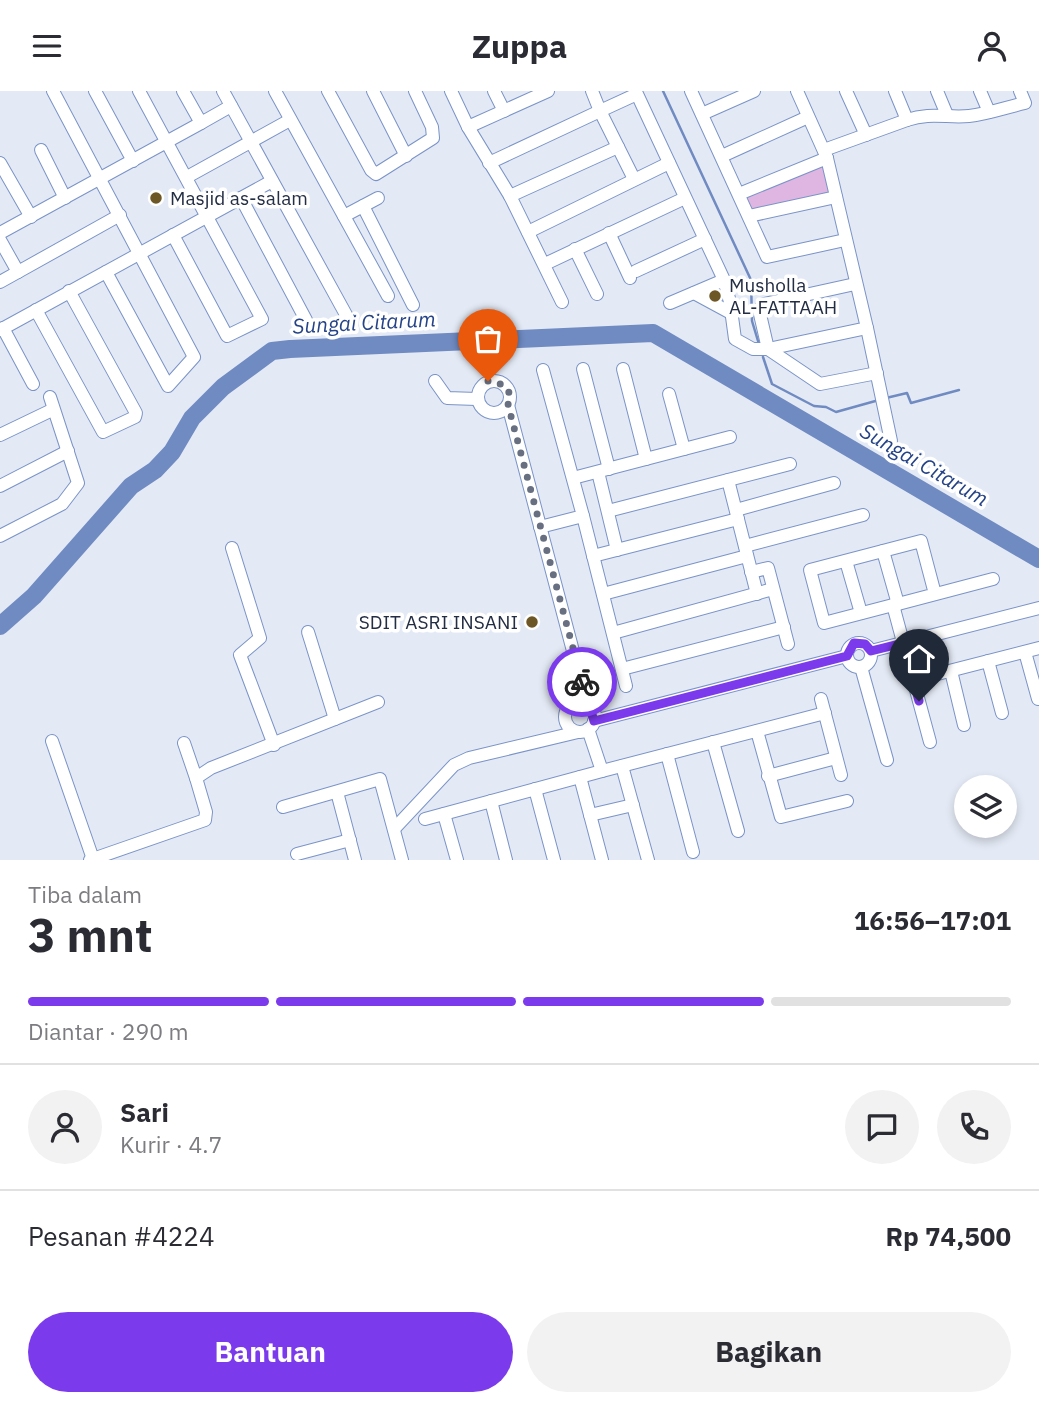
<!DOCTYPE html>
<html lang="id">
<head>
<meta charset="utf-8">
<style>
	:root { --surface:#fff; --page:#f2f2f3; --text:#2b2b33; --muted:#7c7c81; --line:#e1e1e2; --accent:#7c3aed }
	body { margin:0; font-family:"IBM Plex Sans",sans-serif; background:var(--page); color:var(--text); height:100vh; display:flex; flex-direction:column; font-size:26px; white-space:nowrap }
	* { box-sizing:border-box; margin:0 }
	p { font-size:23px; color:var(--muted) }
	.icon { flex:none; width:38px; height:38px; fill:none; stroke:currentColor; stroke-width:2; stroke-linecap:round; stroke-linejoin:round }
	.map { position:relative; height:769px; overflow:hidden }
	.panel { display:flex; flex-direction:column; background:var(--surface); flex:1 }
	.panel>* { flex:none }
	.fabs { position:absolute; left:954px; top:684px; display:grid; gap:14px }
	.fabs a { display:grid; place-items:center; width:63px; height:63px; border-radius:50%; background:var(--surface); box-shadow:0 4px 10px #0003; font-size:35px }
	.pin { position:absolute; display:grid; place-items:center; width:60px; height:60px; color:#fff; margin:-72px -30px; border-radius:50% 50% 50% 0; rotate:-45deg; box-shadow:0 0 7px #0007 }
	.pin .icon { rotate:45deg }
	.courier { position:absolute; display:grid; place-items:center; width:70px; height:70px; margin:-35px; border:5px solid #7c3aed; border-radius:50%; background:#fff; color:#222; box-shadow:0 2px 9px #0007 }
	.headline em { font-style:normal; font-weight:700 }
	.headline div { display:flex; flex-direction:column-reverse }
	.headline { display:flex; align-items:center; justify-content:space-between; height:119px; padding:0 28px }
	h1 { font-size:46px; font-weight:700; line-height:52px }
	.bar { display:grid; grid-template-columns:repeat(4,1fr); gap:10px 7px; align-content:center; height:84px; padding:0 28px }
	.bar i { height:9px; border-radius:5px; background:var(--line) }
	.bar .active { background:var(--accent) }
	.bar p { grid-column:span 4 }
	.line { display:flex; align-items:center; gap:18px; padding:0 28px; border-top:2px solid var(--line) }
	.line div { flex:1 }
	.round { display:grid; place-items:center; flex:none; width:74px; height:74px; border-radius:37px; background:var(--page) }
	.action { display:flex; gap:14px; margin-top:auto; padding:14px 28px }
	.action a { flex:1; height:80px; border-radius:42px; background:var(--accent); color:#fff; font-size:28px; font-weight:700; line-height:80px; text-align:center }
	.action a+a { background:var(--page); color:var(--text) }
	header { display:flex; justify-content:space-between; align-items:center; height:91px; padding:0 28px; background:var(--surface); font-size:32px; font-weight:700 }
	.map>svg:first-child { display:block }
	.green { fill:#deb6e1 }
	.lines { fill:none; stroke-linecap:round; stroke-linejoin:round }
	.stream { stroke:#708bc2; stroke-width:2.5 }
	.river { stroke:#708bc2; stroke-width:18 }
	.street-casing { stroke:#7a93c7; stroke-width:14 }
	.street { stroke:#fff; stroke-width:12 }
	.done { stroke:#676f81; stroke-width:7; stroke-dasharray:0 12.6 }
	.route { stroke:#7c3aed; stroke-width:9 }
	.poi-dot { fill:#6e5727; stroke:#fff; stroke-width:2.5 }
	.labels { text-anchor:middle; stroke-width:7; stroke-linejoin:round; paint-order:stroke }
	.poi-label { font-size:19px; fill:#232d43; stroke:#fff; text-anchor:start }
	.water-label { font-size:21px; font-style:italic; fill:#254386; stroke:#fff }
</style>
</head>
<body>
<header><svg class="icon" aria-label="menu" viewBox="0 0 24 24"><path d="M4 6h16M4 12h16M4 18h16"/></svg>Zuppa<svg class="icon" aria-label="person" viewBox="0 0 24 24"><circle cx="12" cy="8" r="4"/><path d="M4 21q1-7 8-7t8 7"/></svg></header>
<div class="map">
<svg width="1039" height="769" viewBox="0 0 1039 769">
	<rect width="100%" height="100%" fill="#e4eaf5"/>
	<polygon class="green" points="827,67 836,106 749,125 739,103"/>
	<g class="lines">
		<g class="stream">
			<polyline points="663,0 751,189 752,230 758,250"/>
			<polyline points="763,266 772,293 814,315 826,316 836,321 879,309"/>
			<polyline points="886,307 907,302 911,312 959,299"/>
			<polyline points="890,354 891,381"/>
		</g>
		<polyline class="river" points="0,535 34,505 131,395 155,379 172,361 192,327 223,296 272,260 290,258 653,242 1039,468"/>
		<g class="street-casing">
			<g id="street">
				<polyline points="53,0 194,266 168,295 106,181"/>
				<polyline points="95,0 133,70"/>
				<polyline points="139,0 262,228 227,245 173,144"/>
				<polyline points="183,0 201,32 231,15"/>
				<polyline points="223,0 350,231"/>
				<polyline points="275,0 388,205"/>
				<polyline points="328,0 371,79 376,83 433,47 432,36 415,0"/>
				<polyline points="373,0 406,65"/>
				<polyline points="451,0 468,36"/>
				<polyline points="494,0 504,20"/>
				<polyline points="548,0 468,36 510,105 562,211"/>
				<polyline points="592,0 600,20 637,3 724,189 730,211 735,248 753,258 768,258 867,237 827,67 797,0"/>
				<polyline points="691,0 767,166 845,149"/>
				<polyline points="846,0 866,44"/>
				<polyline points="937,0 947,24"/>
				<polyline points="980,0 989,21"/>
				<polyline points="702,23 754,0"/>
				<path d="M907 29C930 21 947 27 969 25 988 23 1007 16 1025 12L1020 0"/>
				<polyline points="41,59 65,107"/>
				<polyline points="824,59 907,29 895,0"/>
				<polyline points="722,65 808,26"/>
				<polyline points="0,72 31,126"/>
				<polyline points="489,72 600,20 634,88"/>
				<polyline points="187,86 290,29"/>
				<polyline points="739,103 827,67"/>
				<polyline points="510,105 618,56"/>
				<polyline points="241,107 306,229"/>
				<polyline points="363,115 413,214"/>
				<polyline points="344,125 378,107"/>
				<polyline points="749,125 836,106"/>
				<polyline points="528,141 669,72"/>
				<polyline points="0,142 201,32"/>
				<polyline points="609,142 630,187"/>
				<polyline points="0,149 18,181 0,191"/>
				<polyline points="575,158 597,203"/>
				<polyline points="545,173 685,107"/>
				<polyline points="636,180 705,148"/>
				<polyline points="18,181 120,124"/>
				<polyline points="855,193 764,213 759,219 768,258 820,293 877,282"/>
				<polyline points="694,202 731,222"/>
				<polyline points="670,212 724,189"/>
				<polyline points="36,219 103,341 135,326 136,322 69,200"/>
				<polyline points="3,237 33,293"/>
				<polyline points="867,237 891,350"/>
				<polyline points="0,239 272,90"/>
				<polyline points="583,278 609,378"/>
				<polyline points="623,278 646,368"/>
				<circle cx="494" cy="306" r="16"/>
				<polyline points="435,290 447,307 477,308"/>
				<polyline points="669,303 684,358"/>
				<polyline points="508,314 587,613"/>
				<polyline points="0,344 52,319"/>
				<polyline points="598,381 617,459"/>
				<polyline points="573,387 730,346"/>
				<polyline points="728,389 757,503"/>
				<polyline points="0,395 68,360"/>
				<polyline points="736,419 834,392"/>
				<polyline points="608,420 790,373"/>
				<polyline points="583,425 626,595"/>
				<polyline points="540,436 583,425 543,279"/>
				<polyline points="0,445 62,413 78,392 50,306"/>
				<polyline points="745,455 863,424"/>
				<polyline points="232,457 260,547 240,564 274,654"/>
				<polyline points="883,460 898,513"/>
				<polyline points="593,465 738,428"/>
				<polyline points="846,470 861,522"/>
				<polyline points="751,481 768,477 788,553"/>
				<polyline points="603,503 747,465"/>
				<polyline points="935,503 921,450 810,479 824,532 893,514 898,513 993,488"/>
				<polyline points="893,514 930,651"/>
				<polyline points="308,541 335,628"/>
				<polyline points="613,542 773,498"/>
				<circle cx="859" cy="564" r="12"/>
				<polyline points="871,560 1039,517"/>
				<polyline points="1025,561 1038,608"/>
				<polyline points="988,570 1002,622"/>
				<polyline points="861,576 887,669"/>
				<polyline points="622,578 784,536"/>
				<polyline points="951,580 964,634"/>
				<polyline points="914,589 1039,557"/>
				<polyline points="821,608 841,684"/>
				<circle cx="580" cy="626" r="15"/>
				<polyline points="594,630 847,565"/>
				<polyline points="757,640 781,726 847,710"/>
				<polyline points="52,650 93,768"/>
				<polyline points="713,651 738,740"/>
				<polyline points="184,652 196,687"/>
				<polyline points="667,663 693,761"/>
				<polyline points="622,675 648,769"/>
				<polyline points="602,680 825,622"/>
				<polyline points="768,685 836,667"/>
				<polyline points="580,686 602,769"/>
				<polyline points="535,698 554,769"/>
				<polyline points="337,701 355,769"/>
				<polyline points="491,710 506,769"/>
				<polyline points="283,716 380,688 402,769"/>
				<polyline points="444,723 457,769"/>
				<polyline points="590,724 633,714"/>
				<polyline points="425,728 602,680 588,638"/>
				<polyline points="394,738 454,674 469,667 578,641"/>
				<polyline points="297,763 350,749"/>
				<polyline points="90,769 205,729 206,721 196,687 211,677 378,611"/>
			</g>
		</g>
		<use href="#street" class="street"/>
	</g>
	<g class="lines">
		<polyline class="done" points="488,290 504,294 510,303 508,314 582,591"/>
		<polyline class="route" points="582,591 594,630 847,565 854,552 865,553 871,560 903,552 919,610"/>
	</g>
	<g class="poi-dot">
		<circle cx="156" cy="107" r="7"/>
		<circle cx="715" cy="205" r="7"/>
		<circle cx="532" cy="531" r="7"/>
	</g>
	<g class="labels">
		<g class="poi-label">
			<text x="170" y="114">Masjid as-salam</text>
			<text x="729" y="201">Musholla<tspan x="729" dy="22">AL-FATTAAH</tspan></text>
			<text x="518" y="538" text-anchor="end">SDIT ASRI INSANI</text>
		</g>
		<g class="water-label">
			<text transform="translate(364 232) rotate(-3)" y="7">Sungai Citarum</text>
			<text transform="translate(924 374) rotate(30)" y="7">Sungai Citarum</text>
		</g>
	</g>
</svg>
<div class="fabs">
<a><svg class="icon" aria-label="layers" viewBox="0 0 24 24"><path d="M12 4l9 5-9 5-9-5zM3 14l9 5 9-5"/></svg></a>
</div>
<div class="pin" style="left:488px;top:290px;background:#ea580c"><svg class="icon" aria-label="bag" viewBox="0 0 24 24"><path d="M5 8h14l-1 12H6zM9 8a3 3 0 0 1 6 0"/></svg></div>
<div class="pin" style="left:919px;top:610px;background:#1f2937"><svg class="icon" aria-label="home" viewBox="0 0 24 24"><path d="M3 11l9-7 9 7M6 9v11h12V9"/></svg></div>
<div class="courier" style="left:582px;top:591px"><svg class="icon" aria-label="bike" viewBox="0 0 24 24"><circle cx="6" cy="16" r="4"/><circle cx="18" cy="16" r="4"/><path d="M6 16l4-8h5l3 8M10 8l3 8H6M13 5h3"/></svg></div>
</div>
<section class="panel">
<div class="headline"><div><h1>3 mnt</h1><p>Tiba dalam</p></div><em>16:56–17:01</em></div>
<div class="bar"><i class="active"></i><i class="active"></i><i class="active"></i><i></i><p>Diantar · 290 m</p></div>
<div class="line" style="height:126px"><a class="round"><svg class="icon" aria-label="person" viewBox="0 0 24 24"><circle cx="12" cy="8" r="4"/><path d="M4 21q1-7 8-7t8 7"/></svg></a><div><b>Sari</b><p>Kurir · 4.7</p></div><a class="round"><svg class="icon" aria-label="chat" viewBox="0 0 24 24"><path d="M4 5h16v11H9l-5 4z"/></svg></a><a class="round"><svg class="icon" aria-label="phone" viewBox="0 0 24 24"><path d="M5 4h4l2 5-3 2q2 4 5 5l2-3 5 2v4C11 20 4 13 5 4z"/></svg></a></div>
<div class="line" style="height:91px"><div>Pesanan #4224</div><b>Rp 74,500</b></div>
<div class="action"><a>Bantuan</a><a>Bagikan</a></div>
</section>
</body>
</html>
